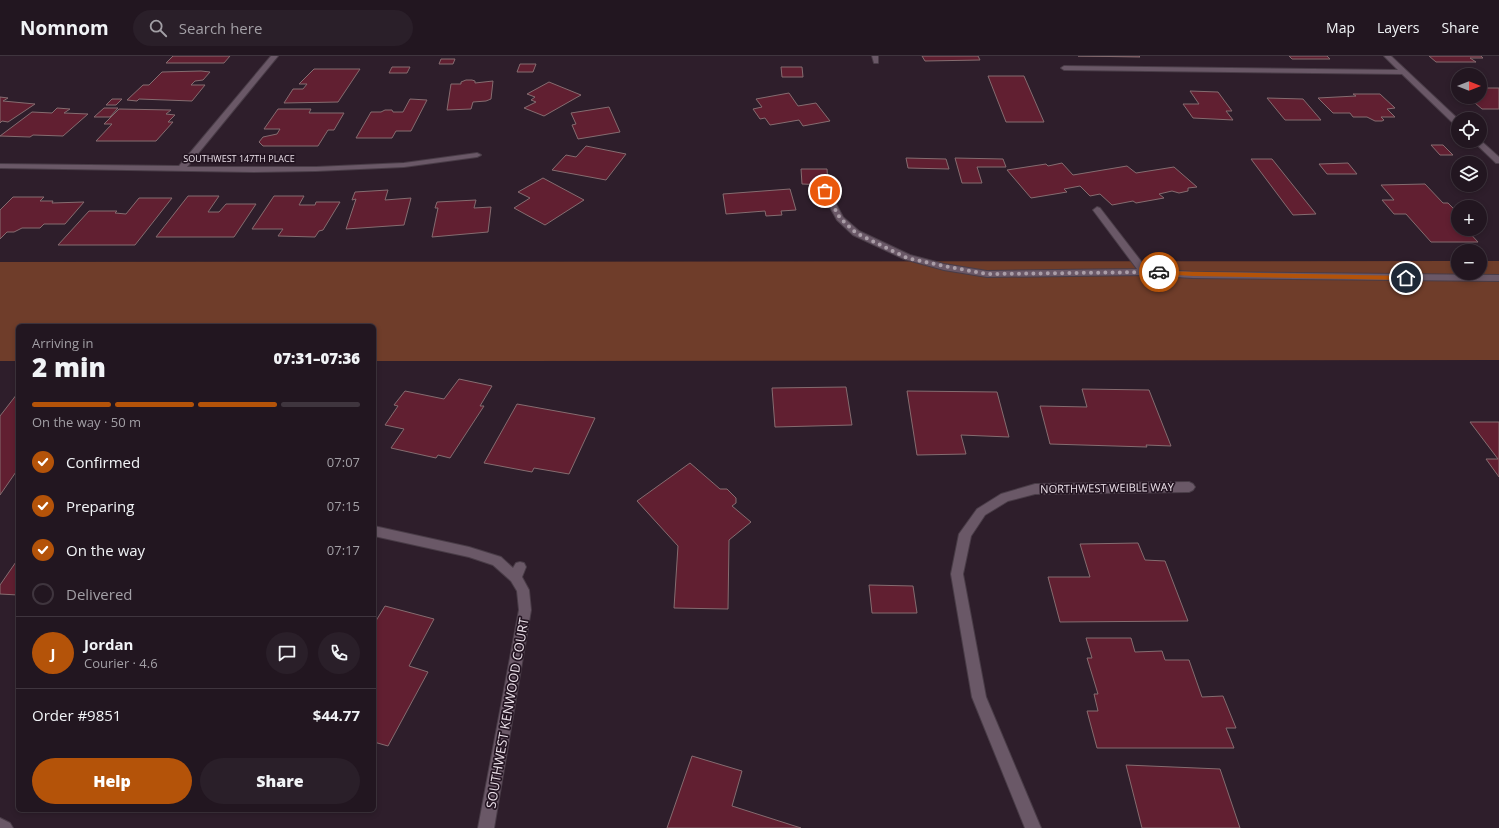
<!DOCTYPE html>
<html lang="en">
<head>
<meta charset="utf-8">
<style>
	:root { --surface:#221620; --page:#2a1f29; --text:#f1f3f6; --muted:#a29fa5; --line:#3f353e; --accent:#b45309 }
	body { margin:0; font-family:"Open Sans",sans-serif; background:var(--page); color:var(--text); height:100vh; display:flex; flex-direction:column; font-size:15px; white-space:nowrap }
	* { box-sizing:border-box; margin:0 }
	p { font-size:13px; color:var(--muted) }
	.icon { flex:none; width:22px; height:22px; fill:none; stroke:currentColor; stroke-width:2; stroke-linecap:round; stroke-linejoin:round }
	.map { position:relative; flex:1; overflow:hidden }
	.panel { position:absolute; left:16px; top:268px; width:360px; height:488px; display:flex; flex-direction:column; background:var(--surface); border-radius:6px; box-shadow:0 2px 6px #0003,0 0 0 1px var(--line) }
	.panel>* { flex:none }
	.needle { width:26px; rotate:90deg }
	.tools { position:absolute; left:1451px; top:12px; display:grid; gap:8px }
	.tools a { display:grid; place-items:center; width:36px; height:36px; border-radius:50%; background:var(--surface); box-shadow:0 2px 6px #0003,0 0 0 1px var(--line); font-size:20px }
	.pin { position:absolute; display:grid; place-items:center; width:34px; height:34px; color:#fff; margin:-17px; border:2px solid #fff; border-radius:50%; box-shadow:0 1px 4px #0007 }
	.courier { position:absolute; display:grid; place-items:center; width:40px; height:40px; margin:-20px; border:3px solid #b45309; border-radius:50%; background:#fff; color:#222; box-shadow:0 1px 5px #0007 }
	.head em { font-style:normal; font-weight:800 }
	.head div { display:flex; flex-direction:column-reverse }
	.head { display:flex; align-items:center; justify-content:space-between; height:68px; padding:0 16px }
	h1 { font-size:26px; font-weight:800; line-height:30px }
	.bar { display:grid; grid-template-columns:repeat(4,1fr); gap:6px 4px; align-content:center; height:48px; padding:0 16px }
	.bar i { height:5px; border-radius:3px; background:var(--line) }
	.bar .on { background:var(--accent) }
	.bar p { grid-column:span 4 }
	.line { display:flex; align-items:center; gap:10px; padding:0 16px; border-top:1px solid var(--line) }
	.line div { flex:1 }
	.round { display:grid; place-items:center; flex:none; width:42px; height:42px; border-radius:21px; background:var(--page) }
	ol { padding:0 16px; list-style:none }
	li { display:flex; align-items:center; gap:12px; height:44px }
	li p { margin-inline-start:auto }
	li .icon { padding:4px; border-radius:50%; background:var(--accent); color:#fff; stroke-width:4 }
	li:last-child { color:var(--muted) }
	li i { width:22px; height:22px; border:2px solid var(--line); border-radius:50% }
	.button { display:flex; gap:8px; margin-top:auto; padding:8px 16px }
	.button a { flex:1; height:46px; border-radius:24px; background:var(--accent); color:#fff; font-size:16px; font-weight:800; line-height:46px; text-align:center }
	.button a+a { background:var(--page); color:var(--text) }
	header { display:flex; align-items:center; gap:24px; box-sizing:border-box; height:56px; padding:0 20px; background:var(--surface); border-bottom:1px solid var(--line) }
	header strong { font-size:19px }
	nav { display:flex; gap:22px; margin-inline-start:auto; font-size:14px }
	.search { width:280px; height:36px; background:var(--page); display:flex; align-items:center; gap:10px; box-sizing:border-box; padding:0 14px; border-radius:22px; color:var(--muted); font-size:15px }
	.map>svg:first-child { display:block }
	.green { fill:#6f3d2a }
	.building { fill:#611f31; stroke:#856c70 }
	.lines { fill:none; stroke-linecap:round; stroke-linejoin:round }
	.service-casing { stroke:#493c47; stroke-width:2 }
	.minor-casing { stroke:#493c47; stroke-width:2 }
	.service { fill:#6a5867; fill-rule:evenodd }
	.minor { fill:#6a5867; fill-rule:evenodd }
	.route { fill:#b45309 }
	.done { stroke:#aa9da7; stroke-width:4; stroke-dasharray:0 7.2 }
	.labels { text-anchor:middle; stroke-width:3.5; stroke-linejoin:round; paint-order:stroke }
	.far-street-label { font-size:9px; fill:#ece1ea; stroke:#241522 }
	.street-label { font-size:11px; fill:#ece1ea; stroke:#241522 }
	.near-street-label { font-size:13px; fill:#ece1ea; stroke:#241522 }
</style>
</head>
<body>
<header>
<strong>Nomnom</strong>
<div class="search"><svg class="icon" aria-label="search" viewBox="0 0 24 24"><circle cx="10" cy="10" r="6"/><path d="M15 15l6 6"/></svg>Search here</div>
<nav><a>Map</a><a>Layers</a><a>Share</a></nav>
</header>
<div class="map">
<svg width="1499" height="772" viewBox="0 0 1499 772">
	<rect width="100%" height="100%" fill="#2e1e2b"/>
	<polygon class="green" points="1458,205 1458,217 1480,217 1480,205 1499,205 1499,304 374,305 374,270 18,270 18,305 0,305 0,206"/>
	<g class="building">
		<polygon points="173,0 230,0 224,7 166,7"/>
		<polygon points="922,0 978,0 980,4 925,5"/>
		<polygon points="1078,0 1139,0 1140,1"/>
		<polygon points="1289,0 1327,0 1330,3 1292,3"/>
		<polygon points="1429,0 1481,0 1483,2 1470,2 1476,6 1436,6"/>
		<polygon points="441,3 455,3 453,8 439,8"/>
		<polygon points="520,8 536,8 533,16 517,16"/>
		<polygon points="392,11 410,11 407,17 389,17"/>
		<polygon points="781,11 802,11 803,21 782,21"/>
		<polygon points="314,13 360,13 338,46 284,47 293,33 303,33 307,28 299,28"/>
		<polygon points="201,15 210,16 203,24 195,25 191,29 205,29 192,45 139,43 137,45 127,44 143,29 149,29 162,16"/>
		<polygon points="988,20 1024,20 1044,66 1006,66"/>
		<polygon points="466,24 472,24 475,25 475,27 493,25 491,43 486,45 473,46 471,53 447,54 451,28 461,28 461,26"/>
		<polygon points="549,26 581,39 544,60 524,52 536,46 531,44 535,41 527,38"/>
		<polygon points="1480,32 1499,32 1499,53 1482,53 1468,41 1480,41"/>
		<polygon points="1190,35 1218,36 1232,55 1226,55 1233,64 1193,62 1183,48 1199,48"/>
		<polygon points="789,37 798,50 816,47 830,65 803,70 799,64 770,69 765,62 760,63 753,53 762,51 756,43"/>
		<polygon points="1353,38 1380,38 1395,52 1387,53 1395,61 1381,61 1384,64 1382,65 1375,65 1367,61 1353,61 1350,57 1333,57 1318,42 1356,40"/>
		<polygon points="0,41 8,42 3,45 35,48 8,66 2,65 0,67"/>
		<polygon points="1267,42 1303,43 1321,64 1285,64"/>
		<polygon points="112,43 122,43 116,49 106,49"/>
		<polygon points="410,43 427,44 411,75 396,75 392,82 356,82 371,56 381,56 385,54 392,54 393,56 403,56"/>
		<polygon points="609,51 620,76 578,83 572,69 576,68 571,57"/>
		<polygon points="57,52 70,53 64,57 88,58 63,80 33,79 30,81 0,80 32,56 52,57"/>
		<polygon points="104,52 118,52 110,61 94,61"/>
		<polygon points="119,53 171,54 166,58 175,59 168,66 173,66 156,85 96,85 112,68 104,68"/>
		<polygon points="278,53 311,53 309,57 344,57 334,74 328,74 318,90 263,90 259,86 263,81 277,78 280,73 264,73"/>
		<polygon points="1431,89 1443,89 1453,99 1440,99"/>
		<polygon points="586,90 626,98 606,124 552,114 566,99 576,101"/>
		<polygon points="906,102 946,103 949,113 908,112"/>
		<polygon points="955,102 1003,103 1006,111 977,111 982,127 962,127"/>
		<polygon points="1251,103 1272,103 1316,158 1293,159"/>
		<polygon points="1062,107 1073,119 1127,110 1136,117 1174,111 1197,131 1188,132 1188,135 1179,137 1172,135 1159,138 1164,142 1136,147 1133,145 1112,149 1100,138 1090,140 1080,130 1064,133 1067,136 1031,142 1007,114 1046,108 1048,110"/>
		<polygon points="1348,107 1357,118 1327,118 1319,108"/>
		<polygon points="801,113 827,113 828,129 802,128"/>
		<polygon points="543,122 584,144 545,169 514,152 530,142 518,136"/>
		<polygon points="1425,128 1443,147 1448,147 1458,157 1458,173 1466,173 1478,186 1431,186 1406,158 1394,158 1382,144 1394,144 1381,129"/>
		<polygon points="790,133 796,154 781,155 782,159 766,160 765,155 726,158 723,138"/>
		<polygon points="388,134 385,144 411,142 404,169 346,173 356,143 352,144 355,136"/>
		<polygon points="188,140 219,140 208,156 219,156 226,148 256,148 234,181 156,181"/>
		<polygon points="274,140 304,140 299,149 315,149 316,146 340,146 323,174 319,175 315,181 278,180 283,173 252,173"/>
		<polygon points="13,141 44,141 40,145 53,145 52,147 84,146 65,168 44,168 40,172 22,172 14,176 7,176 0,183 0,154"/>
		<polygon points="139,142 172,142 135,189 58,189 89,155 117,155 115,157 126,158"/>
		<polygon points="476,144 474,152 491,151 488,176 432,181 438,152 435,152 437,146"/>
		<polygon points="459,323 492,330 480,350 484,350 450,402 438,399 436,402 391,392 404,373 385,369 398,350 394,349 405,335 444,343"/>
		<polygon points="846,331 852,369 775,371 772,332"/>
		<polygon points="1082,333 1149,334 1171,390 1146,389 1147,391 1050,388 1040,350 1087,351"/>
		<polygon points="907,335 997,336 1009,381 961,379 966,398 917,399"/>
		<polygon points="17,338 18,338 18,413 0,439 0,360"/>
		<polygon points="517,348 595,362 569,418 534,412 532,416 484,407"/>
		<polygon points="1470,366 1499,366 1499,421 1486,403 1498,403"/>
		<polygon points="690,407 720,433 727,433 736,442 736,447 732,450 751,466 729,484 728,553 674,552 678,490 637,445"/>
		<polygon points="1138,487 1145,504 1165,505 1188,565 1060,566 1048,521 1090,521 1080,488"/>
		<polygon points="18,503 18,539 0,538 0,529"/>
		<polygon points="869,529 913,530 917,557 872,557"/>
		<polygon points="385,550 434,563 409,610 428,616 388,690 374,686 374,568"/>
		<polygon points="1086,582 1131,582 1135,596 1162,595 1165,604 1189,604 1202,641 1223,640 1236,672 1226,672 1234,692 1097,692 1087,655 1098,655 1094,638 1098,638 1087,602 1092,602"/>
		<polygon points="692,700 742,715 732,750 801,772 667,772"/>
		<polygon points="1126,709 1220,713 1240,772 1142,772"/>
	</g>
	<g class="lines">
		<g class="service-casing">
			<polygon id="service" points="822,133 828,133 843,161 859,175 910,199 944,208 987,215 1137,213 1093,154 1097,151 1100,152 1147,213 1193,216 1499,219 1499,225 1193,222 1144,219 987,221 944,214 904,203 853,179 837,164 821,135"/>
		</g>
		<g class="minor-casing">
			<g id="minor">
				<polygon points="271,0 278,0 187,111 316,111 404,107 477,97 481,99 477,101 404,111 316,115 253,116 0,112 0,108 179,110"/>
				<polygon points="872,0 878,0 878,7 874,7"/>
				<polygon points="1384,0 1391,0 1458,63 1458,69 1455,69 1402,18 1064,14 1061,12 1064,10 1398,14"/>
				<polygon points="1480,84 1499,101 1499,107 1496,107 1473,85 1480,85"/>
				<polygon points="1189,426 1193,428 1195,431 1193,434 1189,436 1035,438 1008,445 985,459 971,480 963,518 986,641 1041,772 1025,772 972,641 951,518 959,478 977,453 1001,438 1035,428"/>
				<polygon points="374,470 469,491 501,501 513,512 516,507 520,506 524,507 526,511 522,521 529,534 531,554 494,772 478,772 519,554 517,535 511,525 493,509 469,501 374,480"/>
				<polygon points="0,762 10,767 13,772 0,772"/>
			</g>
		</g>
		<use href="#service" class="service"/>
		<use href="#minor" class="minor"/>
	</g>
	<polygon class="route" points="1157,215 1406,220 1409,222 1406,224 1193,220 1159,218 1156,216"/>
	<g class="lines">
		<polyline class="done" points="825,135 840,162 856,177 907,202 944,210 987,218 1159,216"/>
	</g>
	<g class="labels">
		<g class="far-street-label">
			<text x="239" y="106">SOUTHWEST 147TH PLACE</text>
		</g>
		<g class="street-label">
			<text transform="translate(1107 432) rotate(-1)" y="4">NORTHWEST WEIBLE WAY</text>
		</g>
		<g class="near-street-label">
			<text transform="translate(507 657) rotate(-80)" y="5">SOUTHWEST KENWOOD COURT</text>
		</g>
	</g>
</svg>
<div class="tools">
<a><svg class="needle" viewBox="-14 -14 28 28"><path d="M0-13l5 13h-10z" fill="#e53935"/><path d="M0 13l5-13h-10z" fill="#a29fa5"/></svg></a>
<a><svg class="icon" aria-label="locate" viewBox="0 0 24 24"><circle cx="12" cy="12" r="6"/><path d="M12 2v4M12 18v4M2 12h4M18 12h4"/></svg></a>
<a><svg class="icon" aria-label="layers" viewBox="0 0 24 24"><path d="M12 4l9 5-9 5-9-5zM3 14l9 5 9-5"/></svg></a>
<a>+</a>
<a>−</a>
</div>
<div class="pin" style="left:825px;top:135px;background:#ea580c"><svg class="icon" aria-label="bag" viewBox="0 0 24 24"><path d="M5 8h14l-1 12H6zM9 8a3 3 0 0 1 6 0"/></svg></div>
<div class="pin" style="left:1406px;top:222px;background:#1f2937"><svg class="icon" aria-label="home" viewBox="0 0 24 24"><path d="M3 11l9-7 9 7M6 9v11h12V9"/></svg></div>
<div class="courier" style="left:1159px;top:216px"><svg class="icon" aria-label="car" viewBox="0 0 24 24"><path d="M5 17H2v-5l4-1 3-4h7l3 4 3 1v5h-3M9 17h6M6 11h13"/><circle cx="7" cy="17" r="2"/><circle cx="17" cy="17" r="2"/></svg></div>
<section class="panel">
<div class="head"><div><h1>2 min</h1><p>Arriving in</p></div><em>07:31–07:36</em></div>
<div class="bar"><i class="on"></i><i class="on"></i><i class="on"></i><i></i><p>On the way · 50 m</p></div>
<ol>
<li><svg class="icon" aria-label="check" viewBox="0 0 24 24"><path d="M5 12l5 5 9-10"/></svg>Confirmed<p>07:07</p></li>
<li><svg class="icon" aria-label="check" viewBox="0 0 24 24"><path d="M5 12l5 5 9-10"/></svg>Preparing<p>07:15</p></li>
<li><svg class="icon" aria-label="check" viewBox="0 0 24 24"><path d="M5 12l5 5 9-10"/></svg>On the way<p>07:17</p></li>
<li><i></i>Delivered</li>
</ol>
<div class="line" style="height:72px"><b class="round" style="background:var(--accent);color:#fff">J</b><div><b>Jordan</b><p>Courier · 4.6</p></div><a class="round"><svg class="icon" aria-label="chat" viewBox="0 0 24 24"><path d="M4 5h16v11H9l-5 4z"/></svg></a><a class="round"><svg class="icon" aria-label="phone" viewBox="0 0 24 24"><path d="M5 4h4l2 5-3 2q2 4 5 5l2-3 5 2v4C11 20 4 13 5 4z"/></svg></a></div>
<div class="line" style="height:52px"><div>Order #9851</div><b>$44.77</b></div>
<div class="button"><a>Help</a><a>Share</a></div>
</section>
</div>
</body>
</html>
